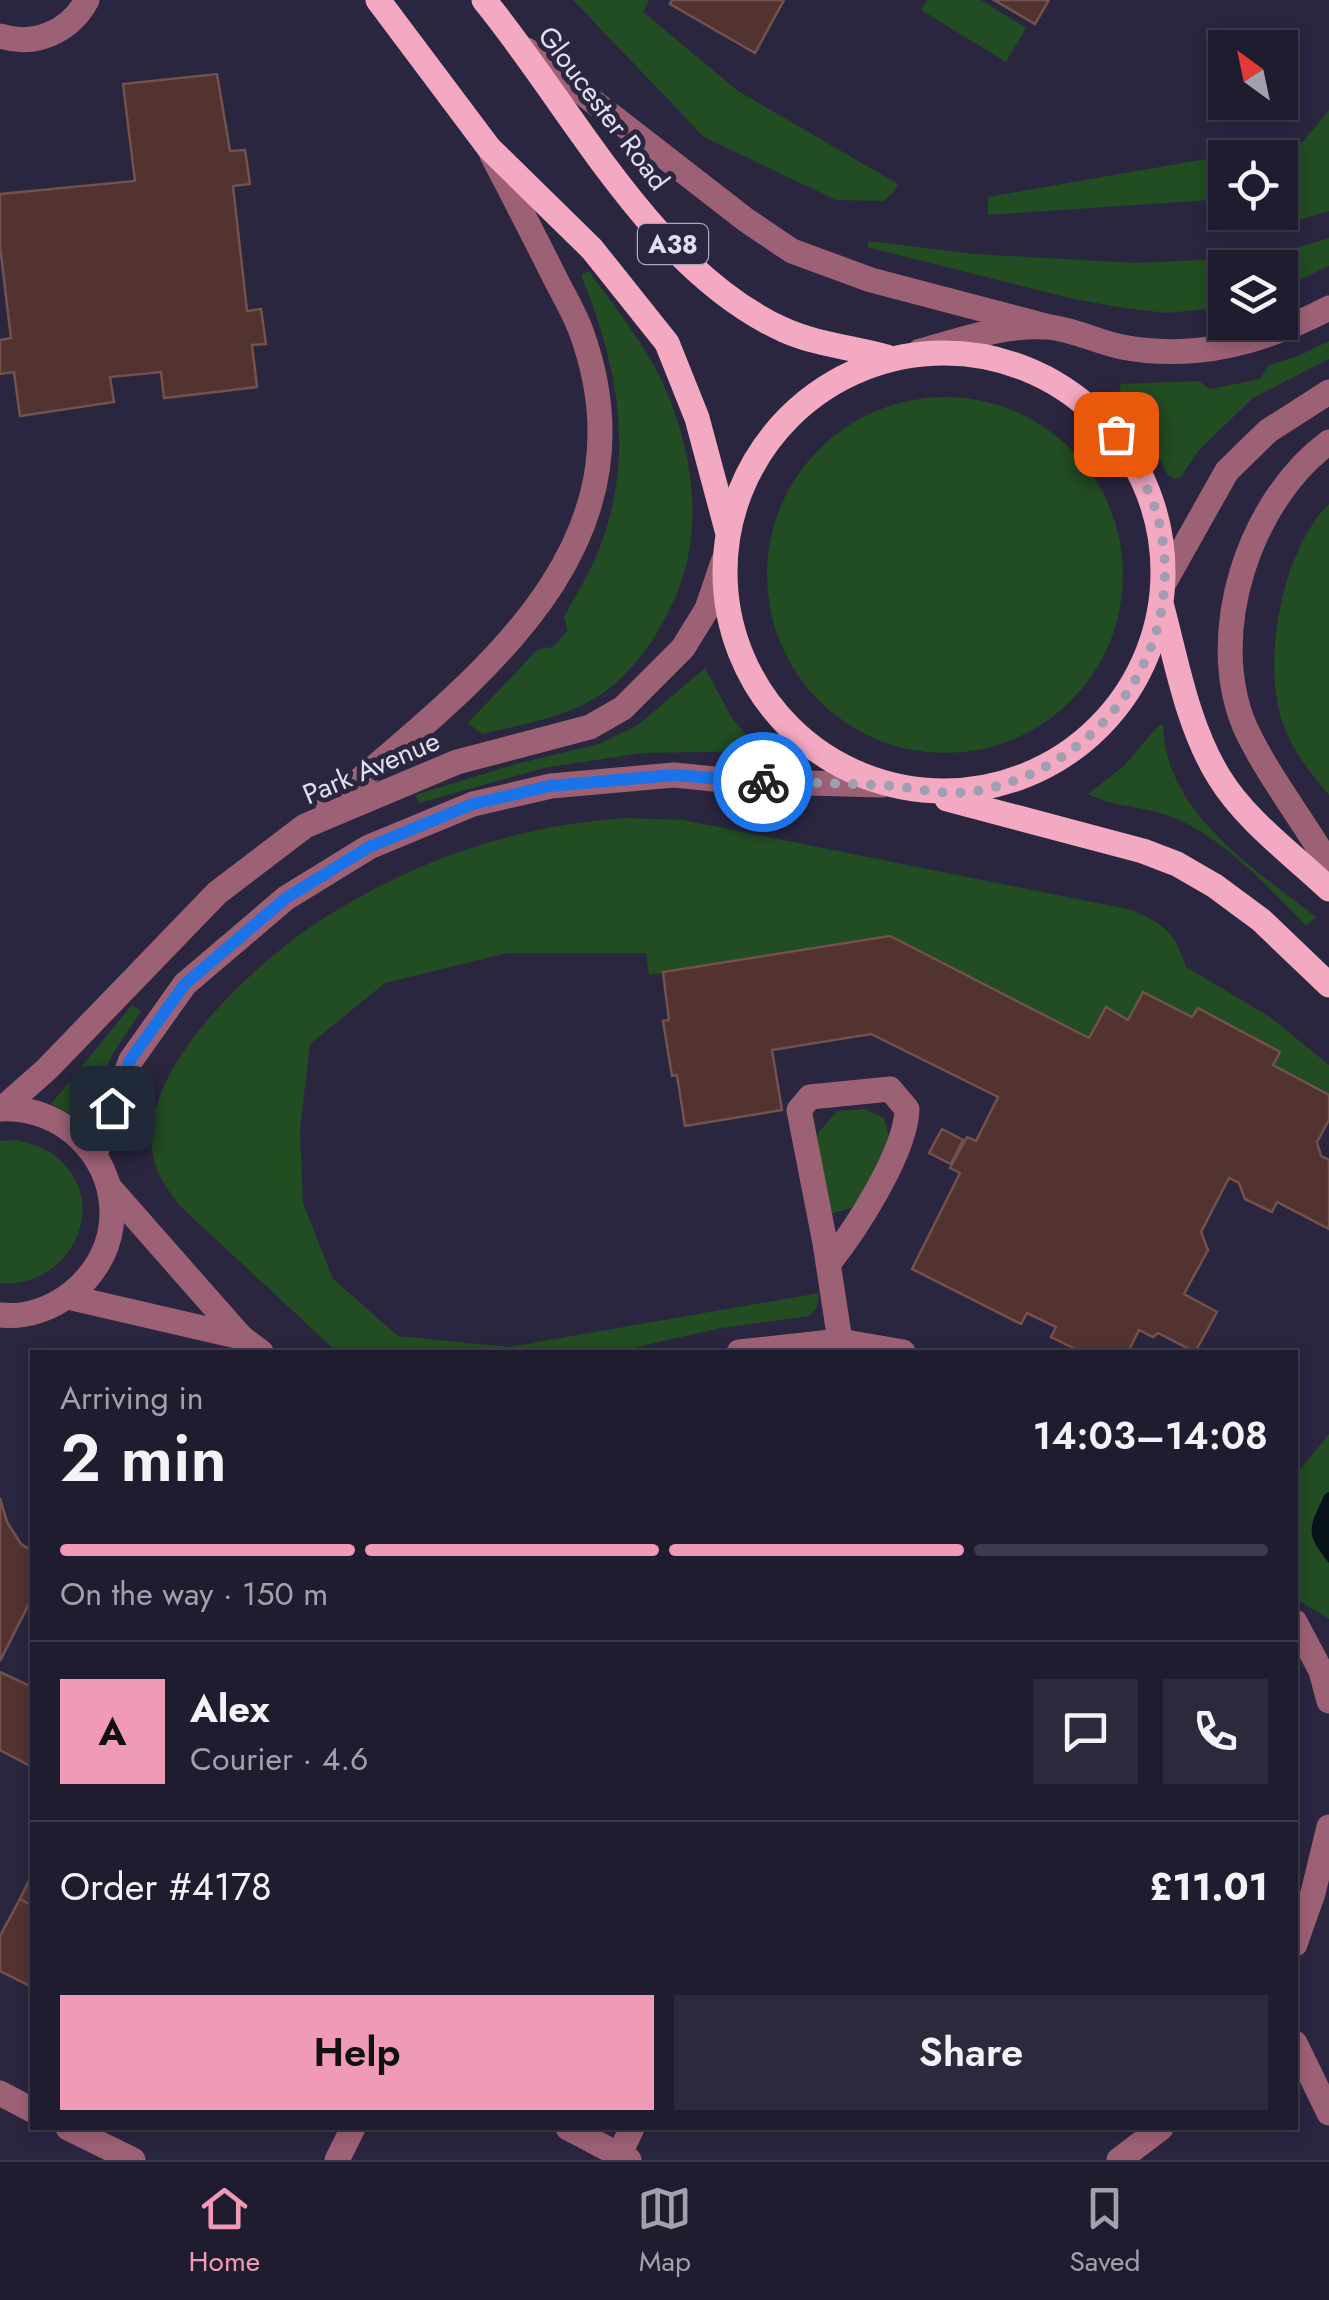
<!DOCTYPE html>
<html lang="en">
<head>
<meta charset="utf-8">
<style>
	:root { --surface:#201c30; --page:#2d293c; --text:#f1f3f6; --muted:#a2a1ab; --line:#3d3a4c; --accent:#f09ab5 }
	body { margin:0; font-family:Jost,sans-serif; background:var(--page); color:var(--text); height:100vh; display:flex; flex-direction:column; font-size:38px; white-space:nowrap }
	* { box-sizing:border-box; margin:0 }
	p { font-size:32px; color:var(--muted) }
	.icon { flex:none; width:55px; height:55px; fill:none; stroke:currentColor; stroke-width:2; stroke-linecap:round; stroke-linejoin:round }
	.map { position:relative; flex:1; overflow:hidden }
	.sheet { position:absolute; left:30px; top:1350px; width:1268px; height:780px; display:flex; flex-direction:column; background:var(--surface); border-radius:0px; box-shadow:0 5px 15px #0003,0 0 0 2px var(--line) }
	.sheet>* { flex:none }
	.needle { width:65px; rotate:327deg }
	.fabs { position:absolute; left:1208px; top:30px; display:grid; gap:20px }
	.fabs a { display:grid; place-items:center; width:90px; height:90px; border-radius:0px; background:var(--surface); box-shadow:0 5px 15px #0003,0 0 0 2px var(--line); font-size:50px }
	.pin { position:absolute; display:grid; place-items:center; width:85px; height:85px; color:#fff; margin:-42px; border-radius:20px; box-shadow:0 5px 15px #0006 }
	.courier { position:absolute; display:grid; place-items:center; width:100px; height:100px; margin:-50px; border:8px solid #1a73e8; border-radius:50%; background:#fff; color:#222; box-shadow:0 2px 12px #0007 }
	.headline em { font-style:normal; font-weight:600 }
	.headline div { display:flex; flex-direction:column-reverse }
	.headline { display:flex; align-items:center; justify-content:space-between; height:170px; padding:0 30px }
	h1 { font-size:65px; font-weight:600; line-height:75px }
	.bar { display:grid; grid-template-columns:repeat(4,1fr); gap:15px 10px; align-content:center; height:120px; padding:0 30px }
	.bar i { height:12px; border-radius:8px; background:var(--line) }
	.bar .selected { background:var(--accent) }
	.bar p { grid-column:span 4 }
	.line { display:flex; align-items:center; gap:25px; padding:0 30px; border-top:2px solid var(--line) }
	.line div { flex:1 }
	.round { display:grid; place-items:center; flex:none; width:105px; height:105px; border-radius:0px; background:var(--page) }
	.action { display:flex; gap:20px; margin-top:auto; padding:20px 30px }
	.action a { flex:1; height:115px; border-radius:0px; background:var(--accent); color:#111; font-size:40px; font-weight:600; line-height:115px; text-align:center }
	.action a+a { background:var(--page); color:var(--text) }
	.dock { display:flex; justify-content:space-around; align-items:center; height:140px; border-top:2px solid var(--line); background:var(--surface); font-size:28px; color:var(--muted) }
	.dock a { display:grid; justify-items:center; gap:5px }
	.dock .selected { color:var(--accent) }
	.map>svg:first-child { display:block }
	.green { fill:#224c22 }
	.water { fill:#051219 }
	.building { fill:#52332f; stroke:#73514d; stroke-width:2.5 }
	.lines { fill:none; stroke-linecap:round; stroke-linejoin:round }
	.minor { stroke:#9d6176; stroke-width:25 }
	.major { stroke:#f4a9c2; stroke-width:25 }
	.done { stroke:#a19eb2; stroke-width:10; stroke-dasharray:0 18 }
	.route { stroke:#1a73e8; stroke-width:12 }
	.labels { text-anchor:middle; stroke-width:10; stroke-linejoin:round; paint-order:stroke }
	.shield { fill:#2b2640; stroke:#aaa7ba; stroke-width:2.5 }
	.shield-label { font-size:25px; font-weight:bold; fill:#e1deef }
	.street-label { font-size:28px; fill:#e1deef; stroke:#2b2640 }
</style>
</head>
<body>
<div class="map">
<svg width="1329" height="2160" viewBox="0 0 1329 2160">
	<rect width="100%" height="100%" fill="#2b2640"/>
	<g class="green">
		<polygon points="573,0 649,0 643,12 738,91 898,184 894,192 883,201 836,200 704,137"/>
		<polygon points="927,0 981,0 1026,28 1006,62 921,10"/>
		<polygon points="1329,110 1329,211 1268,229 1247,225 1239,213 1280,212 1280,158 1225,158 1225,199 988,215 988,197 1303,142"/>
		<polygon points="1329,238 1329,266 1280,289 1280,268 1225,268 1225,307 1167,313 1124,308 1074,299 867,247 869,241 974,254 1135,263 1267,257"/>
		<path d="M589 271C615 308 646 345 664 386 698 462 706 549 663 622 646 653 623 682 592 700 559 719 518 725 482 734L468 723 538 649 553 647 568 630 564 617C579 590 596 562 605 533 634 445 615 358 581 275Z"/>
		<polygon points="1329,341 1329,359 1253,398 1199,450 1181,477 1174,479 1167,474 1145,427 1118,396 1121,384 1199,381 1210,389 1260,379 1269,365 1298,356"/>
		<circle cx="945" cy="575" r="178"/>
		<path d="M1329 504V795C1311 774 1293 751 1283 724 1261 661 1282 550 1329 504Z"/>
		<polygon points="705,668 732,718 759,751 641,753 544,768 419,803 415,795 516,764 599,744 638,725"/>
		<path d="M1159 725H1163C1165 813 1255 869 1316 917L1306 926C1268 887 1229 843 1179 820 1150 806 1114 808 1088 794L1124 766Z"/>
		<path d="M624 818 683 820 1132 910C1166 926 1174 931 1186 967L1270 1017 1329 1065V1095L1273 1065 1279 1051 1199 1008 1192 1017 1144 992 1128 1020 1106 1008 1089 1038 890 936 649 975 646 953H508L385 983 310 1044 300 1131 303 1203 333 1279 398 1336 509 1347 819 1293 817 1307 809 1316 721 1328 615 1352H337L180 1206C169 1191 158 1178 154 1160 133 1076 245 974 306 930 342 905 385 882 425 865 488 838 557 823 624 818Z"/>
		<polygon points="132,1005 141,1011 113,1053 83,1120 51,1104"/>
		<polygon points="864,1109 884,1118 890,1142 857,1206 830,1214 816,1143 818,1133 837,1111"/>
		<path d="M16 1140C32 1144 47 1148 59 1159 113 1207 66 1290 0 1283V1141Z"/>
		<polygon points="1329,1434 1329,1619 1301,1602 1295,1593 1295,1476"/>
	</g>
	<path class="water" d="M1329 1492V1563C1304 1533 1309 1528 1325 1494Z"/>
	<g class="building">
		<polygon points="672,0 784,0 755,53 670,4"/>
		<polygon points="994,0 1049,0 1035,24"/>
		<polygon points="217,74 230,151 245,150 250,184 233,186 247,311 261,309 266,344 252,345 257,387 164,398 161,372 110,377 114,402 20,416 14,372 0,374 0,340 11,338 0,246 0,194 135,181 123,84"/>
		<polygon points="890,936 1089,1038 1106,1007 1128,1020 1143,992 1192,1017 1198,1008 1280,1052 1273,1065 1329,1095 1329,1120 1317,1142 1321,1156 1329,1160 1329,1229 1277,1202 1272,1212 1245,1199 1239,1183 1229,1178 1201,1232 1208,1250 1184,1294 1217,1312 1195,1352 1158,1333 1153,1337 1139,1330 1128,1352 1081,1352 1051,1337 1056,1327 1027,1313 1021,1324 912,1269 960,1173 950,1168 967,1137 976,1141 998,1097 871,1034 772,1050 782,1110 685,1126 677,1075 672,1076 663,1021 669,1020 663,972"/>
		<polygon points="942,1129 963,1140 951,1164 929,1153"/>
		<polygon points="0,1498 7,1522 21,1544 32,1551 32,1598 0,1661"/>
		<polygon points="0,1672 32,1687 32,1767 0,1750"/>
		<polygon points="32,1874 32,1906 20,1899"/>
		<polygon points="20,1899 32,1906 32,1987 0,1971 0,1936"/>
	</g>
	<g class="lines">
		<g class="minor">
			<path d="M0 36C34 47 70 32 87 0"/>
			<polyline points="527,50 746,220 792,251 871,280 1050,327"/>
			<path d="M920 351C961 340 1005 324 1048 327 1073 329 1097 342 1122 347 1196 361 1264 342 1329 308"/>
			<path d="M1329 442C1250 500 1205 633 1245 727 1266 773 1303 820 1329 865"/>
			<polyline points="1165,581 1227,471 1268,431 1329,392"/>
			<path d="M328 807C472 682 661 550 581 331 574 312 563 294 554 276 534 236 513 195 492 155"/>
			<polyline points="3,1108 47,1069 217,893 305,826 457,762 590,727 623,708 683,648 707,609 723,562"/>
			<path d="M0 1109C65 1105 120 1161 111 1227 104 1279 51 1321 0 1315"/>
			<polyline points="95,1154 131,1060 185,984 286,898 369,847 473,804 551,786 674,775 734,781 882,785"/>
			<polyline points="109,1187 241,1337 261,1352"/>
			<path d="M829 1263C856 1229 906 1152 907 1109L890 1089 810 1097 799 1110 825 1243 840 1341"/>
			<polyline points="68,1297 241,1337"/>
			<polyline points="739,1352 840,1341 903,1352"/>
			<polyline points="1295,1622 1321,1671 1329,1701"/>
			<polyline points="1295,1944 1313,1893 1329,1827"/>
			<polyline points="1295,2043 1329,2113"/>
			<polyline points="0,2093 32,2110"/>
			<polyline points="68,2128 133,2160"/>
			<polyline points="568,2128 629,2160"/>
			<polyline points="619,2155 632,2128"/>
			<polyline points="337,2160 353,2128"/>
			<polyline points="1119,2160 1161,2128"/>
		</g>
		<g class="major">
			<polyline points="378,0 489,148 592,249 667,343 697,418 727,530"/>
			<path d="M484 0C572 107 653 271 784 330 815 344 854 348 887 357"/>
			<circle cx="944" cy="572" r="219"/>
			<path d="M1162 607C1177 664 1188 727 1219 777 1246 821 1292 854 1329 889"/>
			<polyline points="947,799 1143,851 1177,864 1215,886 1261,920 1329,985"/>
		</g>
	</g>
	<g class="lines">
		<path class="done" d="M763 782C801 783 839 783 877 785 913 786 944 798 982 790 1097 766 1182 656 1162 537 1156 498 1137 467 1116 434"/>
		<polyline class="route" points="112,1108 130,1060 185,984 286,898 369,847 473,804 550,786 674,775 763,782"/>
	</g>
	<g class="labels">
		<rect class="shield" x="638" y="224" width="70" height="40" rx="8"/>
		<g class="shield-label">
			<text x="673" y="253">A38</text>
		</g>
		<g class="street-label">
			<text transform="translate(604 108) rotate(53)" y="10">Gloucester Road</text>
			<text transform="translate(371 767) rotate(-23)" y="10">Park Avenue</text>
		</g>
	</g>
</svg>
<div class="fabs">
<a><svg class="needle" viewBox="-14 -14 28 28"><path d="M0-13l5 13h-10z" fill="#e53935"/><path d="M0 13l5-13h-10z" fill="#a2a1ab"/></svg></a>
<a><svg class="icon" aria-label="locate" viewBox="0 0 24 24"><circle cx="12" cy="12" r="6"/><path d="M12 2v4M12 18v4M2 12h4M18 12h4"/></svg></a>
<a><svg class="icon" aria-label="layers" viewBox="0 0 24 24"><path d="M12 4l9 5-9 5-9-5zM3 14l9 5 9-5"/></svg></a>
</div>
<div class="pin" style="left:1116px;top:434px;background:#ea580c"><svg class="icon" aria-label="bag" viewBox="0 0 24 24"><path d="M5 8h14l-1 12H6zM9 8a3 3 0 0 1 6 0"/></svg></div>
<div class="pin" style="left:112px;top:1108px;background:#1f2937"><svg class="icon" aria-label="home" viewBox="0 0 24 24"><path d="M3 11l9-7 9 7M6 9v11h12V9"/></svg></div>
<div class="courier" style="left:763px;top:782px"><svg class="icon" aria-label="bike" viewBox="0 0 24 24"><circle cx="6" cy="16" r="4"/><circle cx="18" cy="16" r="4"/><path d="M6 16l4-8h5l3 8M10 8l3 8H6M13 5h3"/></svg></div>
<section class="sheet">
<div class="headline"><div><h1>2 min</h1><p>Arriving in</p></div><em>14:03–14:08</em></div>
<div class="bar"><i class="selected"></i><i class="selected"></i><i class="selected"></i><i></i><p>On the way · 150 m</p></div>
<div class="line" style="height:180px"><b class="round" style="background:var(--accent);color:#111">A</b><div><b>Alex</b><p>Courier · 4.6</p></div><a class="round"><svg class="icon" aria-label="chat" viewBox="0 0 24 24"><path d="M4 5h16v11H9l-5 4z"/></svg></a><a class="round"><svg class="icon" aria-label="phone" viewBox="0 0 24 24"><path d="M5 4h4l2 5-3 2q2 4 5 5l2-3 5 2v4C11 20 4 13 5 4z"/></svg></a></div>
<div class="line" style="height:130px"><div>Order #4178</div><b>£11.01</b></div>
<div class="action"><a>Help</a><a>Share</a></div>
</section>
</div>
<nav class="dock">
<a class="selected"><svg class="icon" aria-label="home" viewBox="0 0 24 24"><path d="M3 11l9-7 9 7M6 9v11h12V9"/></svg>Home</a>
<a><svg class="icon" aria-label="map" viewBox="0 0 24 24"><path d="M3 6l6-2 6 2 6-2v14l-6 2-6-2-6 2zM9 4v14M15 6v14"/></svg>Map</a>
<a><svg class="icon" aria-label="saved" viewBox="0 0 24 24"><path d="M7 4h10v16l-5-4-5 4z"/></svg>Saved</a>
</nav>
</body>
</html>
